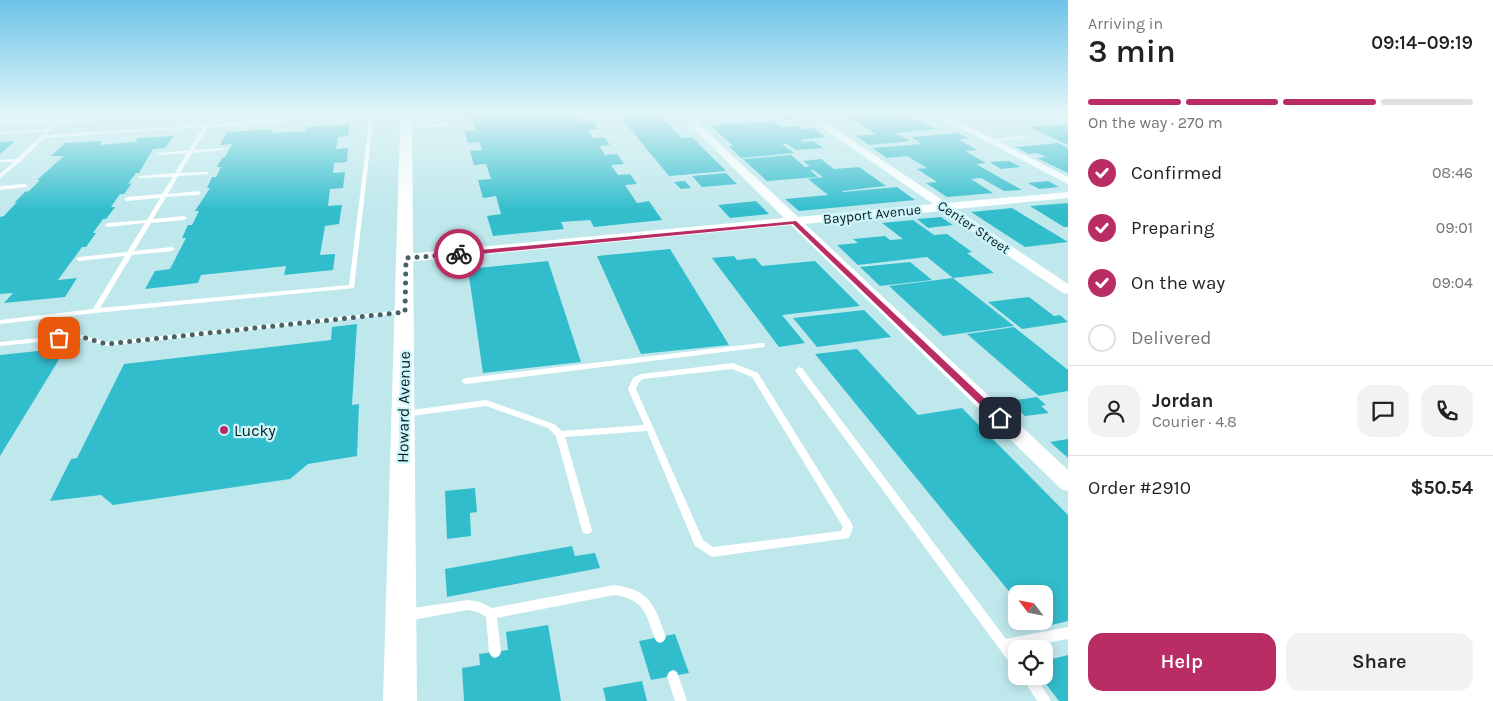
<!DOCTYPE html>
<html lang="en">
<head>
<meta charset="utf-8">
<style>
	:root { --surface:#fff; --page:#f2f2f2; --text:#222; --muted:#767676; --line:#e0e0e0; --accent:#b92d64 }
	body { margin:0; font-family:Karla,sans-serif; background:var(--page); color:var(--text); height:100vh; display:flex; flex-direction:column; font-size:19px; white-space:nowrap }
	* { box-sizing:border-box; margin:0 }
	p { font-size:16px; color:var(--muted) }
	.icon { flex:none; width:28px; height:28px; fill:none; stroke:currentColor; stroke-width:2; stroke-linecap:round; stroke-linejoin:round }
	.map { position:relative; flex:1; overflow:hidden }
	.sheet { display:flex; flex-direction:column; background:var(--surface); width:425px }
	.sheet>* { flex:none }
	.needle { width:32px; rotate:302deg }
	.tools { position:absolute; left:1008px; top:585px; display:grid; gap:10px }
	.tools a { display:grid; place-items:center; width:45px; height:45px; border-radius:10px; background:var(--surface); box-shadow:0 2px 12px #0003; font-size:25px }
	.pin { position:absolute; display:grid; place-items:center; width:42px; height:42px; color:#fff; margin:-21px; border-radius:10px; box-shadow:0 2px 8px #0006 }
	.courier { position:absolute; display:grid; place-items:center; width:50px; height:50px; margin:-25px; border:4px solid #b92d64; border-radius:50%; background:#fff; color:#222; box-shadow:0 1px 6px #0007 }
	.head em { font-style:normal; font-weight:600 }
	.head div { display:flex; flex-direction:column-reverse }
	.head { display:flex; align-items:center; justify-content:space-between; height:85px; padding:0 20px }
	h1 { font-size:32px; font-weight:600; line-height:38px }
	.bar { display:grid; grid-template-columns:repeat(4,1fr); gap:8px 5px; align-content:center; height:60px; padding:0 20px }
	.bar i { height:6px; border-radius:4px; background:var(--line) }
	.bar .active { background:var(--accent) }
	.bar p { grid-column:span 4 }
	.line { display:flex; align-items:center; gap:12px; padding:0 20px; border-top:1px solid var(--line) }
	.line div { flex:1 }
	.round { display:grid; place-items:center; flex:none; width:52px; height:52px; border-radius:15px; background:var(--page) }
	ol { padding:0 20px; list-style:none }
	li { display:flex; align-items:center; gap:15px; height:55px }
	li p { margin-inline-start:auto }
	li .icon { padding:5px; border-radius:50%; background:var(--accent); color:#fff; stroke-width:4 }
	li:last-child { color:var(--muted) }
	li i { width:28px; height:28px; border:2px solid var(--line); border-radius:50% }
	.action { display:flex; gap:10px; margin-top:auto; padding:10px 20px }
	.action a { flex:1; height:58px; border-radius:15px; background:var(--accent); color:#fff; font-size:20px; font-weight:600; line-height:58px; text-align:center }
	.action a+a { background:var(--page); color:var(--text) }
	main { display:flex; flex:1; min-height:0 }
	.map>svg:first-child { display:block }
	.building { fill:#32bdcc }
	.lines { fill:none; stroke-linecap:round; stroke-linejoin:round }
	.service { fill:#fff; fill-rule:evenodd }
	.minor { fill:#fff; fill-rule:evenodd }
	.tertiary { fill:#fff; fill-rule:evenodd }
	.secondary { fill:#fff; fill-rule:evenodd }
	.route { fill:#b92d64 }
	.done { stroke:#496265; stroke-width:5; stroke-dasharray:0 9 }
	.poi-dot { fill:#b92d64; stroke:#ccf5fb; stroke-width:2 }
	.labels { text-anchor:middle; stroke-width:4.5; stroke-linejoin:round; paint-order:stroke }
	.far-street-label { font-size:14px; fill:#0a1a1c; stroke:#ccf5fb }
	.street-label { font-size:16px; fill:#0a1a1c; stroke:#ccf5fb }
	.poi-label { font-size:16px; fill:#0a1a1c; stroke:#ccf5fb; text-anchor:start }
</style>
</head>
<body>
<main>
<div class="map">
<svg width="1068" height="701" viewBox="0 0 1068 701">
	<rect width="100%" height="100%" fill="#bfe8ed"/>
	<g class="building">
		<polygon points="460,113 576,113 582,122 593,121 598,129 588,130 593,138 604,137 610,145 599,146 605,155 617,154 624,164 611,165 618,175 630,174 637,184 625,185 637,203 649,201 662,220 594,227 590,220 561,222 564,229 493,236 487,216 501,214 496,196 483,198 478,180 491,179 486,164 474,165 470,151 482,150 479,142 468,143 464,131 476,130 472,118 462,119"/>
		<polygon points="617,113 657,113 682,138 692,137 726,171 669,176"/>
		<polygon points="700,113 726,113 726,114 704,116"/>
		<polygon points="773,113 792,113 799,118 782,119"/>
		<polygon points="831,113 901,113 937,129 895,133 910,141 869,145 855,136 876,134 845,116 837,116"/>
		<polygon points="945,113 994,113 994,114 954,117"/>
		<polygon points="774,121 782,127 797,126 802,129 813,128 826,137 800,140 804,142 813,141 823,148 796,150 787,144 782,144 794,153 741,158 729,146 733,146 710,125"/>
		<polygon points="350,124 348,136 338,137 336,149 348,148 347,162 334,163 333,173 345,172 343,188 330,189 328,206 342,205 339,224 325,226 320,255 335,254 333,270 284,275 286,266 201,275 198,283 145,289 155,271 170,269 186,238 182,238 188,225 192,225 199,211 195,211 210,188 207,188 212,177 216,177 221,167 217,167 222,158 225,157 232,144 220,145 227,132 272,129 271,133 306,131 307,127"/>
		<polygon points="1068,124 1068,145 1029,127"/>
		<polygon points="958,133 968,138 958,139 977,150 965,151 986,163 976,164 1022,190 1004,191 981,178 971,179 993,193 947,197 926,183 937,182 917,169 927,168 907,156 887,158 872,148 922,144 911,137"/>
		<polygon points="174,136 165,148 153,149 139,173 136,173 128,184 132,183 124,194 120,194 111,207 115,207 106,219 103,219 93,233 96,233 86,247 82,247 58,280 77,278 65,297 4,303 13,293 0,294 0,217 4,216 17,202 14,203 25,192 29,191 40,180 37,180 64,156 51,156 65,143 102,141 99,145 135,142 138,138"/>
		<polygon points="15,141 0,154 0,142"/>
		<polygon points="1058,143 1068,148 1068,173 1037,158 1046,157 1037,153 1029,154 1015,147"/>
		<polygon points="791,155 805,167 810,166 803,161 821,159 834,169 859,167 886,186 842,191 843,192 897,187 915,200 799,211 785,199 828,195 808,179 823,177 813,170 810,170 818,177 767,181 743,159"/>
		<polygon points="1009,161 1021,167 1001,169 990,162"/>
		<polygon points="726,173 737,184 702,187 692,176"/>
		<polygon points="685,181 691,188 681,189 674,182"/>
		<polygon points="1048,181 1059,187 1039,189 1028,183"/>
		<polygon points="756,201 769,214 730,218 718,205"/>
		<polygon points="1068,203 1068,227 1064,227 1030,206"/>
		<polygon points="1012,208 1068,242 1025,247 971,212"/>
		<polygon points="941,217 953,225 928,228 917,219"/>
		<polygon points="913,220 934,235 947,234 972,252 967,253 994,273 953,278 1014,326 943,336 889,286 953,278 927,257 858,265 837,245 858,243 853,239 885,236 890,240 903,239 882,223"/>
		<polygon points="670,249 729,345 641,354 597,256"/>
		<polygon points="734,256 737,260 755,258 762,266 815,261 860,306 782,315 805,343 779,347 712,258"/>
		<polygon points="548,261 581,362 483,373 468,269"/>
		<polygon points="910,262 932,280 880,286 860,267"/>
		<polygon points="1029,297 1054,316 1060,315 1068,322 1022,329 988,302"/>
		<polygon points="864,310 891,337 817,347 793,318"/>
		<polygon points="357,324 352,405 359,404 357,456 308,464 290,479 113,505 101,495 50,501 71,459 77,458 124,364 331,340 332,327"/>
		<polygon points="1014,327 1068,370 1068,391 1039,396 967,334"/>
		<polygon points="66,348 0,456 0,355"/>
		<polygon points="857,349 918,415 962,408 1068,515 1068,621 1039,628 1033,621 1044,621 1044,594 1016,594 1016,600 815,354"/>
		<polygon points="1037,397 1046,405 1041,406 1049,413 1025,416 1009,401"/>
		<polygon points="1068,439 1068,458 1050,442"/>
		<polygon points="475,488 477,512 470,513 471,536 447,539 445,491"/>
		<polygon points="572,546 575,556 595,553 600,568 447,597 445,569"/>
		<polygon points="548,625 561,701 464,701 462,668 480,665 479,654 508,650 506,632"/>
		<polygon points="675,634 689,673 651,680 639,641"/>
		<polygon points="1068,655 1068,701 1059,701 1040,676 1044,676 1044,661"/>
		<polygon points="642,681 647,701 606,701 603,688"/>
	</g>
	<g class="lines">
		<g class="service">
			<polygon points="224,113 229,113 212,124 350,115 352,116 350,117 208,127 194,150 223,148 225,149 223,150 192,153 180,173 207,172 209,173 207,174 178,176 168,194 198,191 201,193 198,195 166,197 153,219 184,216 187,218 184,220 151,223 134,251 172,247 175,249 172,251 132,255 100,308 349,285 369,122 371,121 373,122 354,288 95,313 0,324 0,320 93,309 125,256 79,261 76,259 79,257 127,252 145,223 108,227 105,225 108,223 147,220 160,198 127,201 124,199 127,197 162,194 173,177 140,178 138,177 140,176 175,173 187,153 159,155 157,154 159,153 189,150 203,127 44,138 21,161 0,178 0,174 14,162 0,162 0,160 17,159 45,132 0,134 0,132 47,129 57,117 59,118 46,135 205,125"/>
			<polygon points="447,123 448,123 448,125 406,128 404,127 406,126"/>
			<polygon points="1024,136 1026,136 1026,138 989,142 987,141 989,140"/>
			<polygon points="25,184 27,185 27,187 0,190 0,186"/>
			<polygon points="403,310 405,311 406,312 405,313 106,346 79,338 0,346 0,342 79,334 106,342"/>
			<polygon points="761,343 764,343 765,345 764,347 466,384 463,383 462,381 463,379 466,378"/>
			<path d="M733 363 758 373 852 524 853 527 849 538 712 557 695 546 647 431 565 437 592 530 591 533 587 534 583 533 582 530 556 436 548 428 486 406 404 417 401 416 400 414 401 412 404 411 486 400 554 424 562 431 644 425 628 389 633 378 641 374ZM732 369 752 377 843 527 841 531 713 547 703 540 636 389 639 382 643 379Z"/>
			<polygon points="799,367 802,368 1006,639 1068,627 1068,639 1014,649 1016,652 1016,668 1012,666 796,372 795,370"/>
			<path d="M614 585C651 590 654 605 666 637L664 641 660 643 656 641C645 615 647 600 614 595L497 618 501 652 499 656 495 658 491 656 489 652 486 617 478 612 468 610 406 621 402 619 400 615 402 611 406 609 468 600 480 602 492 608Z"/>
			<polygon points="673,670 677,672 687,701 675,701 667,676 669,672"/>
			<polygon points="1021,676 1035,676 1049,697 1051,701 1037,701"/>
		</g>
		<g class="minor">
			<polygon points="678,113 687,113 798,217 933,204 801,113 811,113 947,203 1068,192 1068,198 956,209 1068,284 1068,294 1063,293 942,211 805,224 1068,470 1068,491 1061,489 791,225 406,262 399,258 406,254 784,218"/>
			<polygon points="931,113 942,113 1068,177 1068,184"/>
		</g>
		<polygon class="tertiary" points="403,113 413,113 412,127 417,701 383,701 400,127"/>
		<polygon class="secondary" points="143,113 235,113 229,117 176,120 0,123 0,115"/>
	</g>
	<linearGradient id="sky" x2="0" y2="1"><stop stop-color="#6ec3e9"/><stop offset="0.54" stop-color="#e2f5f7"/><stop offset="1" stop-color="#e2f5f7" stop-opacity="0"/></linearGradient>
	<rect width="1068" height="211" fill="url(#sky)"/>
	<polygon class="route" points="796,221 1003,416 1003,421 997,421 793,224 459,256 456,254 459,252"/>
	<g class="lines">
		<polyline class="done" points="59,338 79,336 106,344 405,312 406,258 459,254"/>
	</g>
	<circle class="poi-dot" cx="224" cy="430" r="5"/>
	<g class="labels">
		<g class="far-street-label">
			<text transform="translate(872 214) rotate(-6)" y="5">Bayport Avenue</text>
			<text transform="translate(974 227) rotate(34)" y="5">Center Street</text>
		</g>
		<g class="street-label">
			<text transform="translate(403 407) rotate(-89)" y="6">Howard Avenue</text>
		</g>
		<g class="poi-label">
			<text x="234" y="436">Lucky</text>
		</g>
	</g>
</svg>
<div class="tools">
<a><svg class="needle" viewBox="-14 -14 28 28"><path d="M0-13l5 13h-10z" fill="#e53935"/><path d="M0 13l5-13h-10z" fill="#767676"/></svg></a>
<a><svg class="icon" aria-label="locate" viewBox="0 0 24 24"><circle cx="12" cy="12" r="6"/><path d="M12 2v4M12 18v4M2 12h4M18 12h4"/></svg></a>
</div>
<div class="pin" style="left:59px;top:338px;background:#ea580c"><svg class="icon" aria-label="bag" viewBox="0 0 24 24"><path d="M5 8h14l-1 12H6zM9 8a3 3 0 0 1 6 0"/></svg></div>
<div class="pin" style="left:1000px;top:418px;background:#1f2937"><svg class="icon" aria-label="home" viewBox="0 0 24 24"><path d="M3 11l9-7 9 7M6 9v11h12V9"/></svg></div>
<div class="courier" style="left:459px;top:254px"><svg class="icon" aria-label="bike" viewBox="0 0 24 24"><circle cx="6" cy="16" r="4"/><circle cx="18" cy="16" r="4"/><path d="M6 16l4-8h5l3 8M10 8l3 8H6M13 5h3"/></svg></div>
</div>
<section class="sheet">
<div class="head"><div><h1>3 min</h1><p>Arriving in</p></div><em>09:14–09:19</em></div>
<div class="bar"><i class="active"></i><i class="active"></i><i class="active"></i><i></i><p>On the way · 270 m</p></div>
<ol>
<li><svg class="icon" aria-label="check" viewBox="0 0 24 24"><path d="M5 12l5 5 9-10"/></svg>Confirmed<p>08:46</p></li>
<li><svg class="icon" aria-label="check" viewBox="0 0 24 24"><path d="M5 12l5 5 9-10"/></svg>Preparing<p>09:01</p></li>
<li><svg class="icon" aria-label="check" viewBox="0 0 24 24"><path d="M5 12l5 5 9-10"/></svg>On the way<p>09:04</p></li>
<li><i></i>Delivered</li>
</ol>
<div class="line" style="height:90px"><a class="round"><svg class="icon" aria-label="person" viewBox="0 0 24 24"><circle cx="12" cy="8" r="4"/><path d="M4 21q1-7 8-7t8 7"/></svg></a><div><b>Jordan</b><p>Courier · 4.8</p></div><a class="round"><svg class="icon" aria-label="chat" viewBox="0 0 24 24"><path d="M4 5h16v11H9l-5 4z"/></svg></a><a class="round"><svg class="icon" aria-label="phone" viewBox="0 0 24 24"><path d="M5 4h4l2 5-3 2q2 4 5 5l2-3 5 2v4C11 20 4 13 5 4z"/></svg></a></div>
<div class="line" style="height:65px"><div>Order #2910</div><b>$50.54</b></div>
<div class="action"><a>Help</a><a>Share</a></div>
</section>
</main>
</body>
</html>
